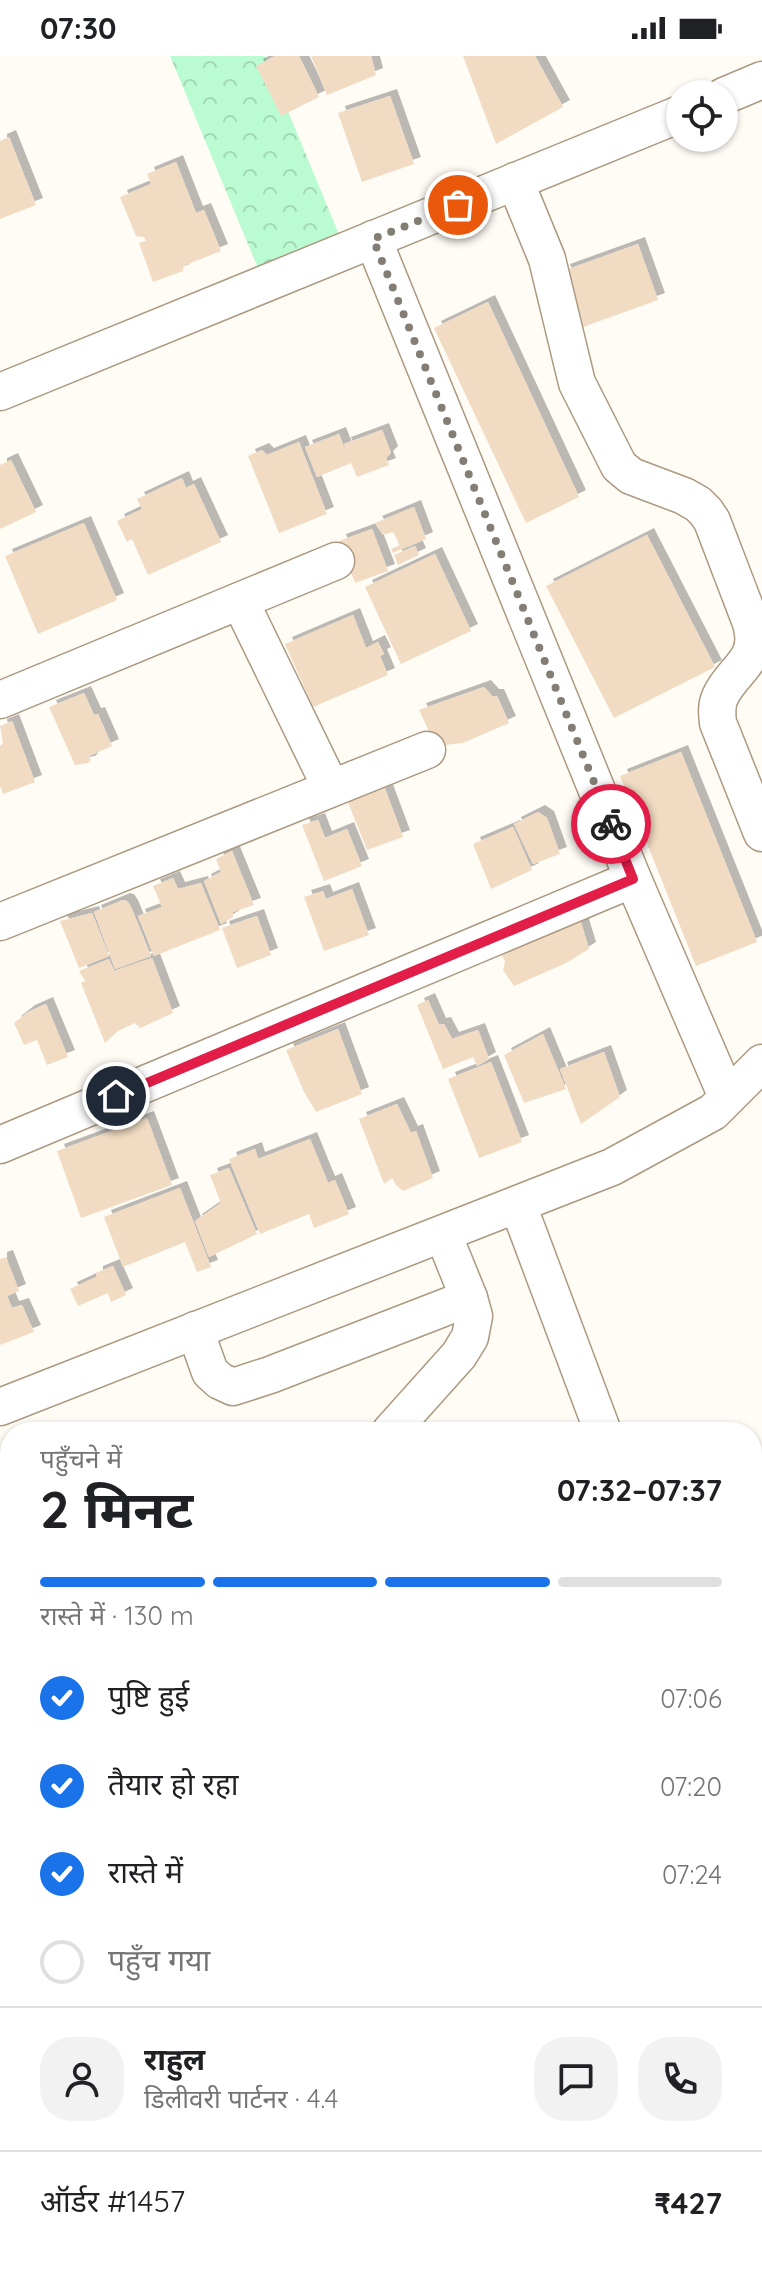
<!DOCTYPE html>
<html lang="hi">
<head>
<meta charset="utf-8">
<style>
	:root { --surface:#fff; --page:#f2f2f2; --text:#202124; --muted:#757577; --line:#e0e0e0; --accent:#1a73e8 }
	body { margin:0; font-family:Quicksand,"Noto Sans Devanagari",sans-serif; background:var(--page); color:var(--text); height:100vh; display:flex; flex-direction:column; font-size:30px; white-space:nowrap }
	* { box-sizing:border-box; margin:0 }
	p { font-size:26px; color:var(--muted) }
	.icon { flex:none; width:44px; height:44px; fill:none; stroke:currentColor; stroke-width:2; stroke-linecap:round; stroke-linejoin:round }
	.map { position:relative; flex:1; overflow:hidden }
	.side { position:absolute; left:0px; top:1366px; width:762px; height:848px; display:flex; flex-direction:column; background:var(--surface); border-radius:32px 32px 0 0; box-shadow:0 2px 6px #0004 }
	.side>* { flex:none }
	.fabs { position:absolute; left:666px; top:24px; display:grid; gap:16px }
	.fabs a { display:grid; place-items:center; width:72px; height:72px; border-radius:50%; background:var(--surface); box-shadow:0 2px 6px #0004; font-size:40px }
	.pin { position:absolute; display:grid; place-items:center; width:68px; height:68px; color:#fff; margin:-34px; border:4px solid #fff; border-radius:50%; box-shadow:0 2px 8px #0007 }
	.courier { position:absolute; display:grid; place-items:center; width:80px; height:80px; margin:-40px; border:6px solid #e11d48; border-radius:50%; background:#fff; color:#222; box-shadow:0 2px 10px #0007 }
	.overview em { font-style:normal; font-weight:700 }
	.overview div { display:flex; flex-direction:column-reverse }
	.overview { display:flex; align-items:center; justify-content:space-between; height:136px; padding:0 40px }
	h1 { font-size:52px; font-weight:700; line-height:60px }
	.bar { display:grid; grid-template-columns:repeat(4,1fr); gap:12px 8px; align-content:center; height:96px; padding:0 40px }
	.bar i { height:10px; border-radius:6px; background:var(--line) }
	.bar .current { background:var(--accent) }
	.bar p { grid-column:span 4 }
	.line { display:flex; align-items:center; gap:20px; padding:0 40px; border-top:2px solid var(--line) }
	.line div { flex:1 }
	.round { display:grid; place-items:center; flex:none; width:84px; height:84px; border-radius:32px; background:var(--page) }
	ol { padding:0 40px; list-style:none }
	li { display:flex; align-items:center; gap:24px; height:88px }
	li p { margin-inline-start:auto }
	li .icon { padding:8px; border-radius:50%; background:var(--accent); color:#fff; stroke-width:4 }
	li:last-child { color:var(--muted) }
	li i { width:44px; height:44px; border:4px solid var(--line); border-radius:50% }
	.status { display:flex; justify-content:space-between; align-items:center; height:56px; padding:0 40px; background:var(--surface); direction:ltr }
	.status svg { height:22px; fill:currentColor }
	.map>svg:first-child { display:block }
	.forest { fill:url(#forest-crowns) }
	.building { fill:#f1dcc3; filter:url(#shadow) }
	.lines { fill:none; stroke-linecap:round; stroke-linejoin:round }
	.minor-casing { stroke:#ac9981; stroke-width:39 }
	.minor { stroke:#fff; stroke-width:36 }
	.done { stroke:#847d74; stroke-width:8; stroke-dasharray:0 14.4 }
	.route { stroke:#e11d48; stroke-width:10 }
</style>
</head>
<body>
<div class="status"><b>07:30</b><svg viewBox="0 0 49 12"><path d="M0 12V9h3v3zM5 12V6h3v6zM10 12V3h3v9zM15 12V0h3v12zM26 1h20v11H26zM47 4h2v5h-2z"/></svg></div>
<div class="map">
<svg width="762" height="2214" viewBox="0 0 762 2214">
	<defs>
		<pattern id="forest-crowns" width="20" height="18" patternUnits="userSpaceOnUse" patternTransform="scale(2)"><rect width="20" height="18" fill="#bbfbd1"/><path d="M2 6a3 3 0 1 1 6 0M12 15a3 3 0 1 1 6 0" fill="none" stroke="#a2d8b4"/></pattern>
		<filter id="shadow"><feDropShadow dx="7" dy="-7" stdDeviation="0" flood-color="#0004"/></filter>
	</defs>
	<rect width="100%" height="100%" fill="#fffbf5"/>
	<polygon class="forest" points="170,0 265,0 343,188 262,222"/>
	<g class="building">
		<polygon points="275,0 299,0 319,41 281,60 256,10"/>
		<polygon points="311,0 371,0 376,19 327,39"/>
		<polygon points="463,0 535,0 563,51 496,88"/>
		<polygon points="390,40 414,108 362,126 338,57"/>
		<polygon points="9,81 36,149 0,163 0,85"/>
		<polygon points="176,106 196,157 204,154 221,195 183,210 183,215 153,226 139,187 146,185 144,181 136,180 120,141 151,128 147,118"/>
		<polygon points="638,188 658,244 583,271 563,215"/>
		<polygon points="488,246 579,441 526,467 434,272"/>
		<polygon points="382,374 391,397 386,402 389,409 357,421 351,407 317,421 305,391 339,378 348,401 344,388"/>
		<polygon points="299,386 327,458 279,477 248,400 262,394 267,399"/>
		<polygon points="11,404 36,456 0,473 0,409"/>
		<polygon points="182,422 186,432 194,428 221,486 148,519 132,483 127,486 117,465 142,453 137,443"/>
		<polygon points="414,451 426,483 393,497 391,493 400,489 393,476 383,479 375,467"/>
		<polygon points="84,467 117,544 38,578 5,500"/>
		<polygon points="372,473 388,515 355,527 339,485"/>
		<polygon points="647,479 715,611 614,662 546,530"/>
		<polygon points="415,490 419,499 398,509 394,499"/>
		<polygon points="435,498 471,575 401,608 365,531"/>
		<polygon points="353,559 366,592 378,586 384,598 380,600 388,619 313,651 285,588"/>
		<polygon points="484,631 492,640 497,640 509,667 463,687 436,690 419,654"/>
		<polygon points="84,637 94,659 98,658 112,690 89,700 91,704 88,707 75,709 49,651"/>
		<polygon points="12,665 35,726 3,738 0,730 0,690 3,687 0,670"/>
		<polygon points="681,696 757,886 696,910 620,720"/>
		<polygon points="384,730 403,781 367,794 347,744"/>
		<polygon points="538,756 547,762 560,798 533,808 514,768"/>
		<polygon points="318,764 325,782 347,773 362,810 324,825 302,769"/>
		<polygon points="513,771 532,814 491,833 473,788"/>
		<polygon points="232,795 254,849 233,856 233,861 221,868 204,825 221,816 216,803"/>
		<polygon points="173,822 178,833 201,827 220,874 154,900 138,860 162,851 153,830"/>
		<polygon points="352,833 369,879 324,895 304,841 323,835 326,843"/>
		<polygon points="123,844 127,845 131,851 151,900 115,913 94,856"/>
		<polygon points="575,847 589,893 566,907 514,930 503,914 505,906 495,884"/>
		<polygon points="92,857 109,900 79,912 60,865"/>
		<polygon points="257,860 271,899 237,912 222,872"/>
		<polygon points="152,902 173,957 140,972 135,967 118,975 105,987 81,927 85,925 79,915 109,903 114,915"/>
		<polygon points="428,944 439,969 444,968 452,983 478,974 489,1003 477,1010 473,1001 443,1013 417,949"/>
		<polygon points="46,948 68,1001 47,1009 37,984 24,989 14,967 28,956"/>
		<polygon points="338,973 362,1038 316,1056 304,1036 286,994"/>
		<polygon points="543,978 566,1033 524,1047 504,999"/>
		<polygon points="604,996 620,1041 581,1068 560,1013"/>
		<polygon points="491,1006 522,1086 479,1102 448,1023"/>
		<polygon points="397,1048 411,1077 416,1075 433,1122 403,1135 396,1129 392,1122 384,1128 359,1063"/>
		<polygon points="147,1062 172,1129 81,1162 57,1095"/>
		<polygon points="310,1083 328,1127 335,1124 349,1158 314,1172 309,1158 260,1178 229,1103 255,1093 258,1103"/>
		<polygon points="229,1112 257,1178 209,1201 195,1165 221,1147 210,1119"/>
		<polygon points="180,1132 211,1211 197,1216 185,1186 123,1211 104,1161"/>
		<polygon points="6,1201 19,1235 7,1240 12,1252 22,1249 34,1276 0,1289 0,1203"/>
		<polygon points="113,1210 126,1239 111,1246 108,1237 78,1250 70,1233 96,1221 96,1217"/>
		<polygon points="752,2148 762,2173 762,2214 676,2214 672,2204 752,2204"/>
		<polygon points="415,2204 501,2204 506,2214 416,2214 412,2205"/>
		<polygon points="584,2204 618,2204 622,2214 566,2214 564,2211"/>
		<polygon points="635,2204 671,2204 675,2214 638,2214"/>
	</g>
	<g class="lines">
		<g class="minor-casing">
			<g id="minor">
				<polyline points="724,40 762,24"/>
				<path d="M515 125 547 203 577 327 619 410 631 420 684 440 698 448 706 456 712 465 751 567C762 606 733 612 720 641 716 650 717 658 718 667L762 777"/>
				<polyline points="373,183 633,823 727,1041"/>
				<polyline points="0,336 680,58"/>
				<polyline points="240,545 331,732"/>
				<polyline points="0,644 336,505"/>
				<polyline points="0,866 427,694"/>
				<polyline points="0,1089 633,823"/>
				<polyline points="518,1149 603,1376"/>
				<polyline points="195,1274 210,1316 220,1325 233,1331 270,1319 469,1242"/>
				<polyline points="0,1351 612,1111 713,1056 762,1007"/>
				<polyline points="390,1376 459,1299 470,1281 474,1260 469,1242 443,1178"/>
				<polyline points="0,1504 10,1530"/>
				<polyline points="0,1715 10,1739"/>
				<polyline points="752,1774 762,1800"/>
				<polyline points="752,1829 762,1825"/>
				<polyline points="0,1925 10,1950"/>
				<polyline points="752,2090 762,2086"/>
				<polyline points="0,2112 10,2138"/>
				<polyline points="36,2204 39,2214"/>
				<polyline points="113,2204 117,2214"/>
				<polyline points="198,2204 202,2214"/>
				<polyline points="276,2204 280,2214"/>
			</g>
		</g>
		<use href="#minor" class="minor"/>
	</g>
	<g class="lines">
		<polyline class="done" points="458,149 373,183 611,768"/>
		<polyline class="route" points="116,1040 633,823 611,768"/>
	</g>
</svg>
<div class="fabs">
<a><svg class="icon" aria-label="locate" viewBox="0 0 24 24"><circle cx="12" cy="12" r="6"/><path d="M12 2v4M12 18v4M2 12h4M18 12h4"/></svg></a>
</div>
<div class="pin" style="left:458px;top:149px;background:#ea580c"><svg class="icon" aria-label="bag" viewBox="0 0 24 24"><path d="M5 8h14l-1 12H6zM9 8a3 3 0 0 1 6 0"/></svg></div>
<div class="pin" style="left:116px;top:1040px;background:#1f2937"><svg class="icon" aria-label="home" viewBox="0 0 24 24"><path d="M3 11l9-7 9 7M6 9v11h12V9"/></svg></div>
<div class="courier" style="left:611px;top:768px"><svg class="icon" aria-label="bike" viewBox="0 0 24 24"><circle cx="6" cy="16" r="4"/><circle cx="18" cy="16" r="4"/><path d="M6 16l4-8h5l3 8M10 8l3 8H6M13 5h3"/></svg></div>
<section class="side">
<div class="overview"><div><h1>2 मिनट</h1><p>पहुँचने में</p></div><em>07:32–07:37</em></div>
<div class="bar"><i class="current"></i><i class="current"></i><i class="current"></i><i></i><p>रास्ते में · 130 m</p></div>
<ol>
<li><svg class="icon" aria-label="check" viewBox="0 0 24 24"><path d="M5 12l5 5 9-10"/></svg>पुष्टि हुई<p>07:06</p></li>
<li><svg class="icon" aria-label="check" viewBox="0 0 24 24"><path d="M5 12l5 5 9-10"/></svg>तैयार हो रहा<p>07:20</p></li>
<li><svg class="icon" aria-label="check" viewBox="0 0 24 24"><path d="M5 12l5 5 9-10"/></svg>रास्ते में<p>07:24</p></li>
<li><i></i>पहुँच गया</li>
</ol>
<div class="line" style="height:144px"><a class="round"><svg class="icon" aria-label="person" viewBox="0 0 24 24"><circle cx="12" cy="8" r="4"/><path d="M4 21q1-7 8-7t8 7"/></svg></a><div><b>राहुल</b><p>डिलीवरी पार्टनर · 4.4</p></div><a class="round"><svg class="icon" aria-label="chat" viewBox="0 0 24 24"><path d="M4 5h16v11H9l-5 4z"/></svg></a><a class="round"><svg class="icon" aria-label="phone" viewBox="0 0 24 24"><path d="M5 4h4l2 5-3 2q2 4 5 5l2-3 5 2v4C11 20 4 13 5 4z"/></svg></a></div>
<div class="line" style="height:104px"><div>ऑर्डर #1457</div><b>₹427</b></div>
</section>
</div>
</body>
</html>
